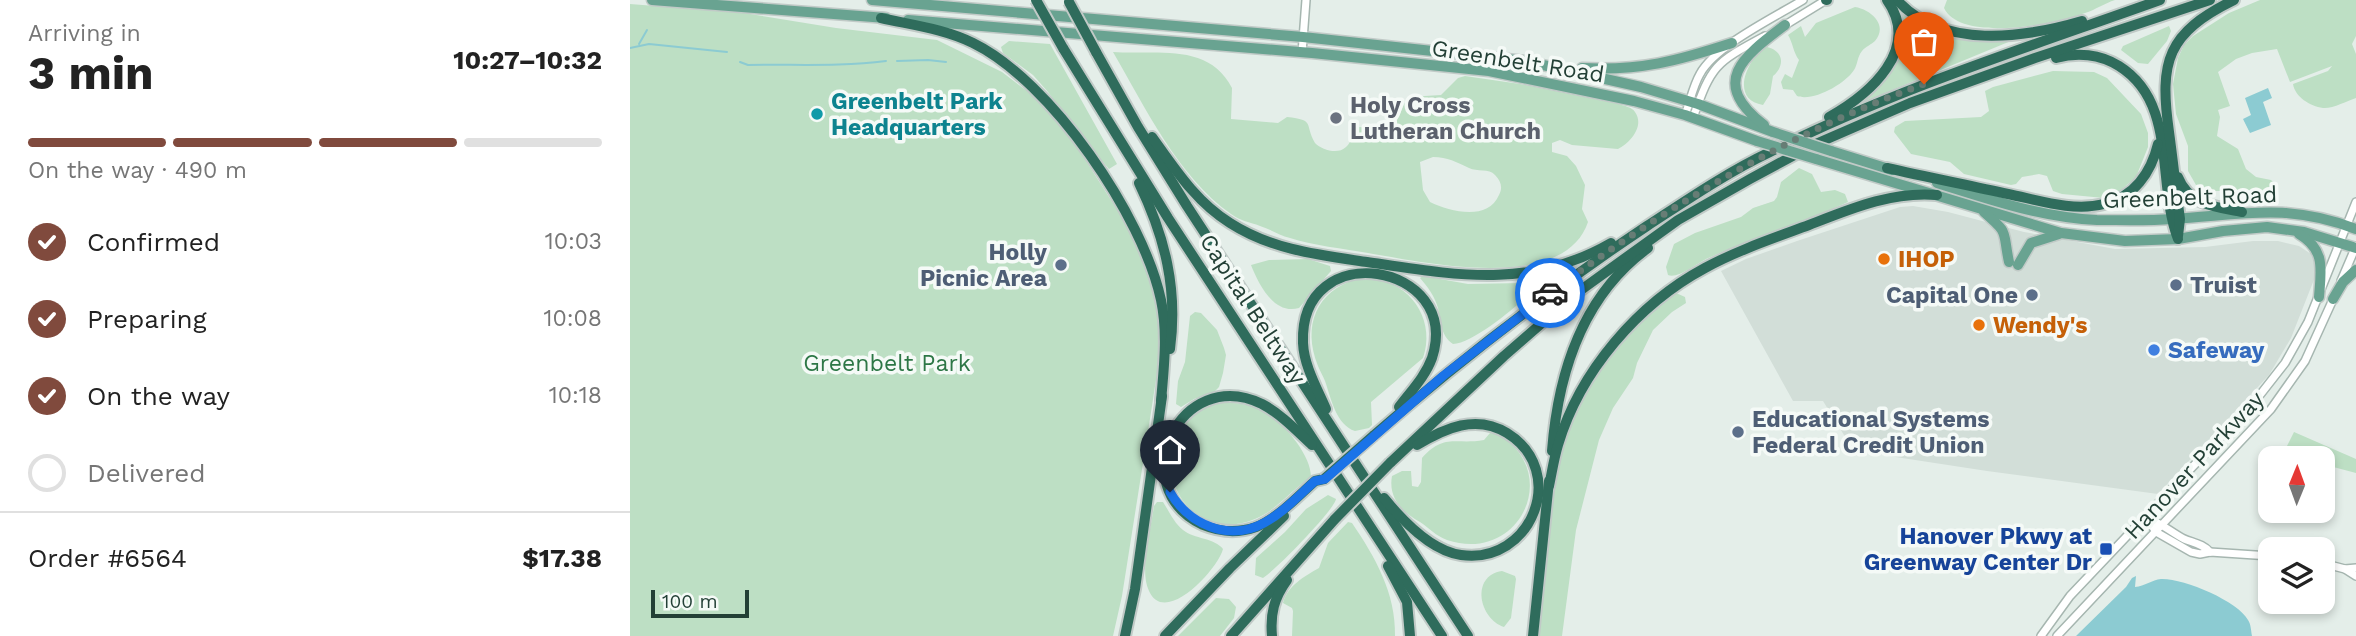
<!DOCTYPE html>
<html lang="en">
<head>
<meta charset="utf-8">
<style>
	:root { --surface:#fff; --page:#f6f6f6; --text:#222; --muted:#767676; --line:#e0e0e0; --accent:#804a3d }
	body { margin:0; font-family:"Work Sans",sans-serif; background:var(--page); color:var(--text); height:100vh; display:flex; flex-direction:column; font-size:26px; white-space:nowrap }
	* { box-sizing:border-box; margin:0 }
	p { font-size:23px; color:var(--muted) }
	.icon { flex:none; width:38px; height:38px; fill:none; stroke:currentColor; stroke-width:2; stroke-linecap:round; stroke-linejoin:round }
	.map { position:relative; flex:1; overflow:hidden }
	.panel { display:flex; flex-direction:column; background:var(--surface); width:630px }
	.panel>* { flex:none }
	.needle { width:46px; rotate:1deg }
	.buttons { position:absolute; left:1628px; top:446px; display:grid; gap:14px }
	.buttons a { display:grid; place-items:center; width:77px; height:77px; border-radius:14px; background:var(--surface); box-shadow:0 4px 10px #0003; font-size:35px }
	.scale { position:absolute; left:21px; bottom:18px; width:98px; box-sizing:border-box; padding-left:7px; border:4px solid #234036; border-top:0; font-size:19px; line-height:24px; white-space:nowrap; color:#234036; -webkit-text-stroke:5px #f5faf7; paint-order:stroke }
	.pin { position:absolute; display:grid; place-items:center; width:60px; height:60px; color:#fff; margin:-72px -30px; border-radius:50% 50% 50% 0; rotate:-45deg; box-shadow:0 0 7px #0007 }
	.pin .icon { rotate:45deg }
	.courier { position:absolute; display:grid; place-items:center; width:70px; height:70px; margin:-35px; border:5px solid #1a73e8; border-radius:50%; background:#fff; color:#222; box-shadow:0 2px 9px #0007 }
	.head em { font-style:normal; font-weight:700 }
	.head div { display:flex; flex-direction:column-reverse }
	.head { display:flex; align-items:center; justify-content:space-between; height:119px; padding:0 28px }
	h1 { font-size:46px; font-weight:700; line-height:52px }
	.bar { display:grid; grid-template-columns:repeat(4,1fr); gap:10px 7px; align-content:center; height:84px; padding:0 28px }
	.bar i { height:9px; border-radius:5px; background:var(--line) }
	.bar .selected { background:var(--accent) }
	.bar p { grid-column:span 4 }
	.line { display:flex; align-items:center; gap:18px; padding:0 28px; border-top:2px solid var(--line) }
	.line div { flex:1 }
	ol { padding:0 28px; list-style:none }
	li { display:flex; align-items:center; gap:21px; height:77px }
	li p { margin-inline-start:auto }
	li .icon { padding:7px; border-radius:50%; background:var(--accent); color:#fff; stroke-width:4 }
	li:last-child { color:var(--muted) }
	li i { width:38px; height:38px; border:4px solid var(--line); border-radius:50% }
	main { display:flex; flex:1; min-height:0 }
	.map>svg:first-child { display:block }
	.built { fill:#d2ded8 }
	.green { fill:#bddfc4; fill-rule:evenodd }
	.water { fill:#8ccbd2 }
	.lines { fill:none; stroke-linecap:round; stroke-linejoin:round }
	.stream { stroke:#8ccbd2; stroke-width:2 }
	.minor-casing { stroke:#a6b6b0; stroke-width:10 }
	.major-casing { stroke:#c1cac7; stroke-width:13 }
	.highway-casing { stroke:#c1cac7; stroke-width:14 }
	.minor { stroke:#fff; stroke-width:7 }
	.major { stroke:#69a391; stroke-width:10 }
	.highway { stroke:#2f6c5c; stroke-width:10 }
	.major-bridge-casing { stroke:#c1cac7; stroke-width:13; stroke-linecap:butt }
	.highway-bridge-casing { stroke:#c1cac7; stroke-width:14; stroke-linecap:butt }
	.major-bridge { stroke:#69a391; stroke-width:10 }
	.highway-bridge { stroke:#2f6c5c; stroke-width:10 }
	.done { stroke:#677d75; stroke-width:7; stroke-dasharray:0 12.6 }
	.route { stroke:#1a73e8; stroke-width:9 }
	.culture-dot { fill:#0f9aa8; stroke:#f5faf7; stroke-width:2.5 }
	.worship-dot { fill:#6b7280; stroke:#f5faf7; stroke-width:2.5 }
	.food-dot { fill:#e8710a; stroke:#f5faf7; stroke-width:2.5 }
	.service-dot { fill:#5c6f8a; stroke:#f5faf7; stroke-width:2.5 }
	.shop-dot { fill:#3f7fe0; stroke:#f5faf7; stroke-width:2.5 }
	.transit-dot { fill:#1a4fb4; stroke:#f5faf7; stroke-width:2.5 }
	.labels { text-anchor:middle; stroke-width:7; stroke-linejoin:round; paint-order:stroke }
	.street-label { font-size:23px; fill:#234036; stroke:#f5faf7 }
	.culture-label { font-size:23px; font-weight:bold; fill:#0d838f; stroke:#f5faf7; text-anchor:start }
	.worship-label { font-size:23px; font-weight:bold; fill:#5b616d; stroke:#f5faf7; text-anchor:start }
	.service-label { font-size:23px; font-weight:bold; fill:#4e5e75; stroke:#f5faf7; text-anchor:end }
	.food-label { font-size:23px; font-weight:bold; fill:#c56008; stroke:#f5faf7; text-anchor:start }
	.shop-label { font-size:23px; font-weight:bold; fill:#366cbe; stroke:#f5faf7; text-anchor:start }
	.park-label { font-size:23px; fill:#2d7746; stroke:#f5faf7 }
	.transit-label { font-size:23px; font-weight:bold; fill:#164399; stroke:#f5faf7; text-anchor:end }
</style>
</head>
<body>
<main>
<section class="panel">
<div class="head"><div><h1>3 min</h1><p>Arriving in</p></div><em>10:27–10:32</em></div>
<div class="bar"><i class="selected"></i><i class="selected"></i><i class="selected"></i><i></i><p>On the way · 490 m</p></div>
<ol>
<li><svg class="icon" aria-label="check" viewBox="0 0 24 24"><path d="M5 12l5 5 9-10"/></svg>Confirmed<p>10:03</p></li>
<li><svg class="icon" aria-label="check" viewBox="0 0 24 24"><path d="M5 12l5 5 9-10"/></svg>Preparing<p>10:08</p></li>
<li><svg class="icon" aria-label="check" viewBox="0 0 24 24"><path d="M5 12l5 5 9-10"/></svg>On the way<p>10:18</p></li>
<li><i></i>Delivered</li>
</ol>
<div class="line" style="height:91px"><div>Order #6564</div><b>$17.38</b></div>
</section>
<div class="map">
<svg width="1726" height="636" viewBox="0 0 1726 636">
	<rect width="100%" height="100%" fill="#e4eee9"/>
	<polygon class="built" points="1283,206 1318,212 1394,232 1485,249 1575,247 1623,241 1648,241 1669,246 1681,254 1687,272 1661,338 1639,375 1528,494 1357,471 1233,452 1222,448 1193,401 1163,401 1091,271 1116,259 1167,241 1270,207"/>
	<g class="green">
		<polygon points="1259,0 1292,24 1393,36 1228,104 1269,51"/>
		<path d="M1317 0H1485C1475 3 1465 10 1455 13 1425 24 1331 43 1314 8Z"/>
		<path d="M1630 0H1726V36L1722 44 1726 54V98C1717 101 1702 109 1693 108 1680 106 1665 97 1663 84L1698 71 1702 66 1660 82 1647 49 1622 53 1606 59 1588 72 1600 106 1588 110 1590 117 1587 136 1608 149 1616 169 1626 177 1641 180 1648 187 1636 198 1619 197 1605 191H1577L1566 185 1558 171V146L1546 114 1543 84 1548 58 1554 45 1563 36 1599 13Z"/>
		<polygon points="0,4 114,13 206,28 307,40 372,72 397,91 430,125 451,153 493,219 512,259 528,306 531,331 530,354 519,425 492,596 483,636 0,636"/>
		<path d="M1225 7C1240 9 1259 25 1245 41 1241 45 1236 46 1232 51 1227 57 1228 64 1224 70 1215 84 1183 102 1167 96L1163 90 1153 89 1151 82 1155 74 1162 78 1169 60C1163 52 1163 43 1158 35L1171 26 1175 37 1186 23Z"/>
		<polygon points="1539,26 1541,31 1537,41 1518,64 1508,63 1491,50 1493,46"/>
		<polygon points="379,41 420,44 487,164 479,169 458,145 418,92 403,75 373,53 371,47"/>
		<path d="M1137 47C1154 51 1155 66 1143 76L1140 94 1133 105C1099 100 1117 57 1137 47Z"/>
		<path d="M483 52C526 55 579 42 602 88L601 119 648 123 657 117C686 120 674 124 685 143 692 150 708 155 716 147 722 142 723 133 726 127 741 126 761 135 768 118 772 110 773 104 779 97L811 95 828 78 835 76 890 84 989 104C994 106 1002 107 1005 112 1015 126 1000 143 988 149L942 145 930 140 922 143V152L937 156 946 166 955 185 952 209 958 222C934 294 792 262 738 253 715 249 681 245 660 238 649 235 640 229 630 226 620 222 610 221 601 214 548 177 515 107 483 52ZM803 157C818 157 826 162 839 168 847 172 859 168 865 175 871 181 873 188 869 195 858 221 821 212 800 202L793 190 790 162Z"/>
		<polygon points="1423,71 1464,72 1477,78 1511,114 1518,133 1518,147 1506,177 1485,195 1474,198 1432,194 1423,191 1417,176 1409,174 1392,177 1386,184 1381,185 1334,174 1320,162 1281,154 1264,132 1265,127 1275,121 1351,117 1359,111 1355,91 1363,87"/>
		<path d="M1169 168 1182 174 1191 192 1205 190 1215 194 1218 202C1172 223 1122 238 1076 259 1066 264 1048 279 1038 275L1036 267 1044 244 1065 233 1111 217 1123 208 1144 201 1147 197 1151 182Z"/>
		<path d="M678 259 700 266 701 271 669 308C644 315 629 285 621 265L639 260Z"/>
		<path d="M793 276 838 284 893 283 897 285 899 294C885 308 843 343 823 344 810 335 811 321 808 308 805 297 798 287 790 278Z"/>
		<path d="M727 279C735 279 743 278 750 280 785 288 805 324 793 358L741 402 742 425 739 428 725 431C706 425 701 398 695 381 693 376 690 371 688 366 672 326 686 291 727 279Z"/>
		<polygon points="1046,293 1055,297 1056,303 1042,312 1023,330 1007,363 1003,378 983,408 969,440 946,530 932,636 903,636 919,486 955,385 1025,302"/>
		<polygon points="565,312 571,313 587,330 594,348 596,355 593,373 589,387 584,392 564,399 551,407 546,404 548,381 555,362 560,316"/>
		<path d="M588 403C605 402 622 404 637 413 655 425 681 455 681 477 662 489 646 511 625 519 545 552 501 429 588 403Z"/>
		<polygon points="1664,432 1726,459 1726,473 1692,464 1692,458 1671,458 1653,454"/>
		<path d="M860 433C868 434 873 437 879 442 928 484 884 563 817 540 806 536 799 528 790 522 772 512 758 498 762 476L772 471H781L782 486 788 487 791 482 792 458C814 433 826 445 854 440Z"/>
		<path d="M698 495 706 499C705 509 645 571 633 578L625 575 626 558 655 532 676 509Z"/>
		<path d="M527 502H533C539 511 544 523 553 530 564 539 585 538 593 549 588 569 535 627 519 591 509 571 521 529 524 506Z"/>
		<path d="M718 522 722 523C745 557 766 593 765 636H662L663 611 662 608 653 603C657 586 675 576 689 568L698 543Z"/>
		<path d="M872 571 885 576 886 579 881 618 874 627C849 619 840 576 872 571Z"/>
		<polygon points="586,598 599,599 606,607 604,618 590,636 548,636"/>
	</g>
	<g class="water">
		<polygon points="1638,88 1642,98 1633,102 1641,125 1620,133 1613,119 1621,115 1615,98"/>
		<path d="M1506 576 1505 587C1515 586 1522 580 1531 579 1553 578 1608 601 1618 620 1621 624 1621 631 1622 636H1446L1496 587 1502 578Z"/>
	</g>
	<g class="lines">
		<g class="stream">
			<polyline points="9,44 17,30"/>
			<polyline points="0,48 19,44 97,52"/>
			<polyline points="267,61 298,60 316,62"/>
			<path d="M110 62 118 65C164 64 210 67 256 61"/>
		</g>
		<g class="minor-casing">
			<g id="minor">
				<polyline points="1152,27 1196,0"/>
				<polyline points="672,53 676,0"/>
				<path d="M1055 115C1060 102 1063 86 1070 74 1085 46 1145 17 1173 0"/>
				<path d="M1063 118C1082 64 1085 63 1135 36"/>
				<polyline points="1711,281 1726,246"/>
				<polyline points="1517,518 1526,532 1561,552 1570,554 1580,552 1640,556"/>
				<path d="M1517 518C1531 523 1541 532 1554 539 1564 543 1573 544 1580 552"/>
				<polyline points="1692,563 1715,569 1726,576"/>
				<polyline points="1715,569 1726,568"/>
				<polyline points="1411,636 1440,596 1626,400 1655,363 1678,322 1726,202"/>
				<polyline points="1427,636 1641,409 1675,361 1705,295"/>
			</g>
		</g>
		<g class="major-casing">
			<g id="major">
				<polyline points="22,0 256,18"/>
				<polyline points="242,0 673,37 895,61 1011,87 1068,104 1143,132"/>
				<polyline points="278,20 682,53 859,71 1004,101 1055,115 1127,141"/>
				<path d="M952 68C1011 71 1047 61 1102 43"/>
				<path d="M1134 125C1078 82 1114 56 1155 25"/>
				<polyline points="1201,151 1262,170"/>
				<polyline points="1186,159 1431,233 1495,241 1548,239 1593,231 1637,227 1674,232 1726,248"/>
				<path d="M1307 183C1359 199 1412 218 1467 220 1492 220 1517 221 1542 219 1612 215 1656 202 1726 229"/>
				<path d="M1354 212C1380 235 1372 229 1379 262"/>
				<path d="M1669 234C1696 250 1691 270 1689 297"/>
				<polyline points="1388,265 1401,243 1429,234"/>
				<polyline points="1703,299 1713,282 1726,270"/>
			</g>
		</g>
		<g class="highway-casing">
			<g id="highway">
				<polyline points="1196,0 1197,0"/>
				<path d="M1267 0C1312 50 1394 38 1452 21"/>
				<path d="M251 18C282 25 315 29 343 43 421 81 513 216 531 300 538 333 534 367 531 401"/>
				<polyline points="433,48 538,218 812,636"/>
				<polyline points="466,52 508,127 557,206 838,636"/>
				<path d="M1426 58C1447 52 1470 54 1489 66 1548 103 1526 182 1548 239"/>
				<path d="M1199 117C1240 94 1292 49 1257 0"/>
				<path d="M522 137C545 169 566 202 600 223 642 250 689 255 737 262 825 275 900 290 981 243"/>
				<path d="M1257 168C1297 177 1337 185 1378 194 1408 200 1443 212 1474 204 1504 197 1521 173 1528 144"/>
				<path d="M1548 177C1559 205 1586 207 1612 212"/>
				<path d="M509 183C535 237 548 289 540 349"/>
				<path d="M1548 236 1550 219C1546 190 1543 161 1539 132 1529 61 1537 33 1604 0"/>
				<path d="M696 409C687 388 674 366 673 343 669 235 833 262 802 358 795 377 781 391 769 407"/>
				<path d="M743 436C830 360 921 290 1017 226 1057 200 1096 173 1140 152 1265 89 1399 47 1530 0"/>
				<path d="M682 445C667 431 651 414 632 404 550 364 492 487 573 525 590 532 609 533 626 527 648 518 667 497 685 481L694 479"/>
				<path d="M922 451C928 374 952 296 1018 248"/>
				<polyline points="760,463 874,356 944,295 1048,220 1120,179 1181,146 1280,103 1405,58 1580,0"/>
				<path d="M919 486C922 472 924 458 928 445 950 371 1008 304 1075 268 1108 250 1144 238 1179 225 1220 209 1262 191 1307 195"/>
				<path d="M754 498C772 520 802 551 831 555 902 565 939 471 877 433 846 414 815 428 787 445"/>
				<polyline points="758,566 777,602 780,636"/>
				<polyline points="495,636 505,589 532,396"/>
				<polyline points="535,636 600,568 654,516"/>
				<polyline points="601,636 705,519"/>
				<path d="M642 636C640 614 644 598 657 580"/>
				<polyline points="903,636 919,481"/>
			</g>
		</g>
		<use href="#minor" class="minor"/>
		<use href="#major" class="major"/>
		<use href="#highway" class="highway"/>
		<g class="major-bridge-casing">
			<g id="major-bridge">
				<polyline points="1143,132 1201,151"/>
				<polyline points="1127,141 1186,159"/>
			</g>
		</g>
		<g class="highway-bridge-casing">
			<g id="highway-bridge">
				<polyline points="406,0 433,48"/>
				<polyline points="439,2 466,52"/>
				<polyline points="694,479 743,436"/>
				<polyline points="705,519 760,463"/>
			</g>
		</g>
		<use href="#major-bridge" class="major-bridge"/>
		<use href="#highway-bridge" class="highway-bridge"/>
	</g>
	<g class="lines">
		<path class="done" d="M920 293C1036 207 1159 133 1294 84"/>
		<path class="route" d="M540 492C559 525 599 542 634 523 653 513 669 495 685 481L695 479 813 376 920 293"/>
	</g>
	<circle class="culture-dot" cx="187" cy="114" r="7"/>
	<circle class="worship-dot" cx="706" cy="118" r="7"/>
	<g class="food-dot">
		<circle cx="1254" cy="259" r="7"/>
		<circle cx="1349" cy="325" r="7"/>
	</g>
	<g class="service-dot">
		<circle cx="431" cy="265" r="7"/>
		<circle cx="1546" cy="285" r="7"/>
		<circle cx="1402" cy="295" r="7"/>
		<circle cx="1108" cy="432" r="7"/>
	</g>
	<circle class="shop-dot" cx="1524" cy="350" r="7"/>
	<rect class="transit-dot" x="1469" y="542" width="14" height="14" rx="3.5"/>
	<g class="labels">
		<g class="street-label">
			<text transform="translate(888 61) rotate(9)" y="8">Greenbelt Road</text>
			<text transform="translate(1560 197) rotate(-2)" y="8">Greenbelt Road</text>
			<text transform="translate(623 309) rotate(57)" y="8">Capital Beltway</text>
			<text transform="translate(1564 465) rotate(-47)" y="8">Hanover Parkway</text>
		</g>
		<g class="culture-label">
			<text x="201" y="109">Greenbelt Park<tspan x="201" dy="26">Headquarters</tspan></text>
		</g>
		<g class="worship-label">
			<text x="720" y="113">Holy Cross<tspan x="720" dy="26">Lutheran Church</tspan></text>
		</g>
		<g class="service-label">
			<text x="417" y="260">Holly<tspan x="417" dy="26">Picnic Area</tspan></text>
			<text x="1560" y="293" text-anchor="start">Truist</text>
			<text x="1388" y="303">Capital One</text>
			<text x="1122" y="427" text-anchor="start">Educational Systems<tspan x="1122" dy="26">Federal Credit Union</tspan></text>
		</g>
		<g class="food-label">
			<text x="1268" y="267">IHOP</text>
			<text x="1363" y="333">Wendy's</text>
		</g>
		<g class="shop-label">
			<text x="1538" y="358">Safeway</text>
		</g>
		<g class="park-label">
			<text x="257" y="371">Greenbelt Park</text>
		</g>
		<g class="transit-label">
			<text x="1462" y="544">Hanover Pkwy at<tspan x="1462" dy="26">Greenway Center Dr</tspan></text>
		</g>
	</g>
</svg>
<div class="buttons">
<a><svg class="needle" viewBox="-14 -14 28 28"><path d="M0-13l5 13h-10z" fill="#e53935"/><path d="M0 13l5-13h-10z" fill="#767676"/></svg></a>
<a><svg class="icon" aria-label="layers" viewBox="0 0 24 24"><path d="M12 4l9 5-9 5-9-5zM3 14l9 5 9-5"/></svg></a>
</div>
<div class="scale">100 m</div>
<div class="pin" style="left:1294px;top:84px;background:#ea580c"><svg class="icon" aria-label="bag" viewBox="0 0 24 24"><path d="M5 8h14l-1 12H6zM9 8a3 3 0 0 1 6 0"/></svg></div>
<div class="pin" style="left:540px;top:492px;background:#1f2937"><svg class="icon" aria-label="home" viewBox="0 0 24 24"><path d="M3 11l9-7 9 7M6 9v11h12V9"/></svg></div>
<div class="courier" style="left:920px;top:293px"><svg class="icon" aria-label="car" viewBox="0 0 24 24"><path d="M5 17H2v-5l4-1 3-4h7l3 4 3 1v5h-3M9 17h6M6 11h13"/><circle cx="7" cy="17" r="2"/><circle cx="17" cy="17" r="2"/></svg></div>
</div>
</main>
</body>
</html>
